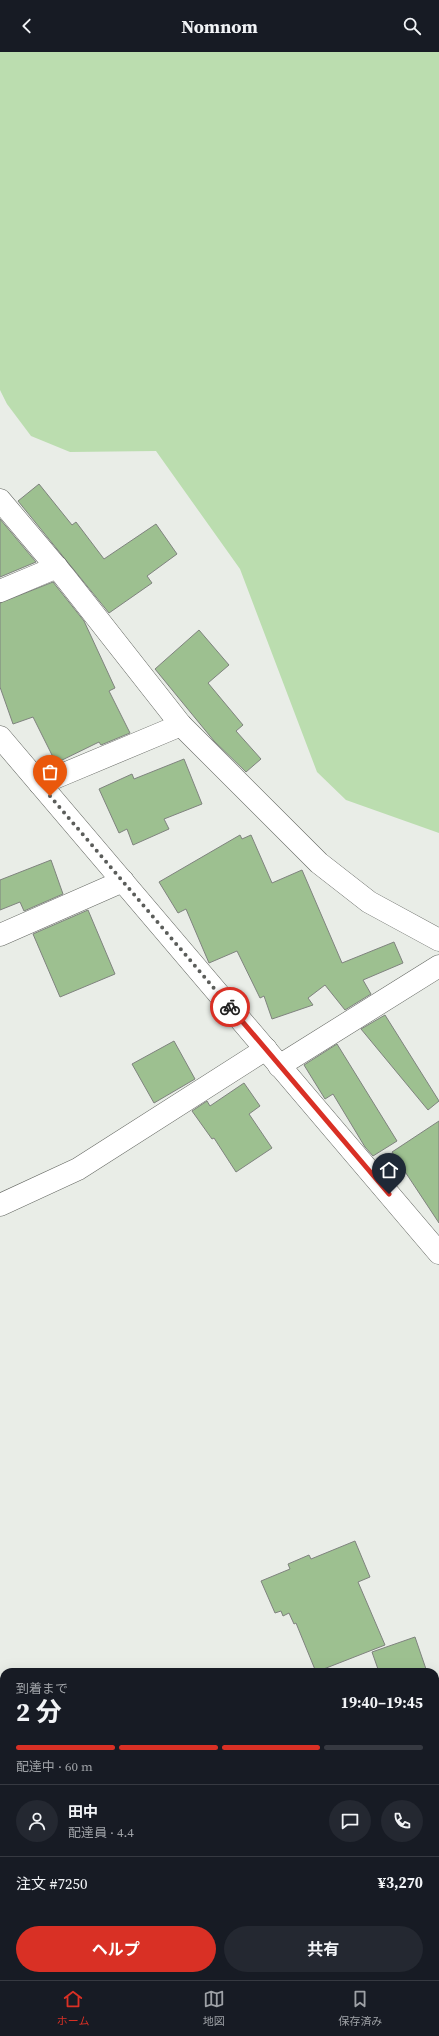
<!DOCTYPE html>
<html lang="ja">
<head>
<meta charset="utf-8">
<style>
	:root { --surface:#171b24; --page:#242831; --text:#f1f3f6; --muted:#9ea1a6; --line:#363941; --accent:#d93025 }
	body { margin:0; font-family:"Source Serif 4","Noto Sans JP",serif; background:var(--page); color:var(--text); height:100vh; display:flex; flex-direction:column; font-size:15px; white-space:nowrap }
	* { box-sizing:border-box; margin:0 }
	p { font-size:13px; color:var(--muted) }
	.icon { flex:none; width:22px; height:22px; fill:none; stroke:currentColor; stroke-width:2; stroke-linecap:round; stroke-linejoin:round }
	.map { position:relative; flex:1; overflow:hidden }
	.details { position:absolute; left:0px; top:1616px; width:439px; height:312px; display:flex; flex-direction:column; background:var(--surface); border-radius:12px 12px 0 0; box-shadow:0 4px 16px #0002 }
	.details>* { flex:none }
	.pin { position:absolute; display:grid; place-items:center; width:34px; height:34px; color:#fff; margin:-41px -17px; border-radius:50% 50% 50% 0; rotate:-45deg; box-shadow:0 0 4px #0007 }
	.pin .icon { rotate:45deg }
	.courier { position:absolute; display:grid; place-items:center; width:40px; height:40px; margin:-20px; border:3px solid #d93025; border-radius:50%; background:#fff; color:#222; box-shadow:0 1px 5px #0007 }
	.headline em { font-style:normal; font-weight:700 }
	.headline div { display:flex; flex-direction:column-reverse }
	.headline { display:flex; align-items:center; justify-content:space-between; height:68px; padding:0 16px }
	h1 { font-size:26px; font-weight:700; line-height:30px }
	.bar { display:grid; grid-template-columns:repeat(4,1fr); gap:6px 4px; align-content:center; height:48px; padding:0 16px }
	.bar i { height:5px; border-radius:3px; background:var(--line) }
	.bar .on { background:var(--accent) }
	.bar p { grid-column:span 4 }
	.line { display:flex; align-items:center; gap:10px; padding:0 16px; border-top:1px solid var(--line) }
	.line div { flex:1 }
	.round { display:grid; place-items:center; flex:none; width:42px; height:42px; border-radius:21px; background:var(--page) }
	.button { display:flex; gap:8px; margin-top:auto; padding:8px 16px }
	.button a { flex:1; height:46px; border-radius:24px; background:var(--accent); color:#fff; font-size:16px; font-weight:700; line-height:46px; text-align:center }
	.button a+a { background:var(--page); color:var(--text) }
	header { display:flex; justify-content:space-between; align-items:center; height:52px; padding:0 16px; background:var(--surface); font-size:18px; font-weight:700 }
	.tab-bar { display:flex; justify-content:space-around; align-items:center; height:56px; border-top:1px solid var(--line); background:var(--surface); font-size:11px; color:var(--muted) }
	.tab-bar a { display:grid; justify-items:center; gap:2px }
	.tab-bar .on { color:var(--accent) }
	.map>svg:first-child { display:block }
	.green { fill:#bbddaf }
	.building { fill:#9dc090; stroke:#7f837e }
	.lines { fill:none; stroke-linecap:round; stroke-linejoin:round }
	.street-casing { stroke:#636661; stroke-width:23 }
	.primary-casing { stroke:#636661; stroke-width:23 }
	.street { stroke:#fff; stroke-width:22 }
	.primary { stroke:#fff; stroke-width:22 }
	.done { stroke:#5b5d5a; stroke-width:4; stroke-dasharray:0 7.2 }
	.route { stroke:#d93025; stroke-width:5 }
</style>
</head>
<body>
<header><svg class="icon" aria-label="back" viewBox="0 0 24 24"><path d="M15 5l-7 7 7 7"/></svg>Nomnom<svg class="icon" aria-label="search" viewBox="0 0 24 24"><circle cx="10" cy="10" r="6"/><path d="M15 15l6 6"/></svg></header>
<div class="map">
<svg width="439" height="1928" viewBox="0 0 439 1928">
	<rect width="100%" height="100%" fill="#e9ede7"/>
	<polygon class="green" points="0,0 439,0 439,781 346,748 317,720 240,517 156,399 70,400 31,384 7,352 0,338"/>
	<g class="building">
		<polygon points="39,432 72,473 76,470 104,507 156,472 177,502 147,524 152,531 109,561 18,449"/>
		<polygon points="0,467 36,510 0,525"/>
		<polygon points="53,530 84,569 115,636 109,639 130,681 101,693 99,690 56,711 33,665 13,672 0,635 0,551"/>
		<polygon points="199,578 229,613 208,631 243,673 236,679 261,707 246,720 214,689 155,617"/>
		<polygon points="184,707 202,752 164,767 169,777 133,793 127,777 119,781 99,737 132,722 134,727"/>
		<polygon points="240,783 242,787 251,783 272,831 302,818 342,911 394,890 403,911 363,928 371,942 345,958 325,933 308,946 313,953 272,967 264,944 260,946 237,899 209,911 186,857 178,861 159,830"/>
		<polygon points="51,808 63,842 24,859 20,850 0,858 0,828"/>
		<polygon points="88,858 115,922 60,945 33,882"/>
		<polygon points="385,963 439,1049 428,1058 361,977"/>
		<polygon points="174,989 195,1027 154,1051 132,1012"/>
		<polygon points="337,992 397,1089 373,1104 365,1095 333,1042 325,1047 304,1013"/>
		<polygon points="244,1031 260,1054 249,1062 272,1096 236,1120 214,1086 212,1087 192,1059 207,1049 210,1054"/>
		<polygon points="439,1069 439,1171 392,1100"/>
		<polygon points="355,1489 370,1525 358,1530 385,1593 316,1620 296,1571 294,1572 289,1561 283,1564 281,1559 275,1561 261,1529 290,1517 288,1512 309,1503 311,1507"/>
		<polygon points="415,1585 427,1620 379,1620 372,1600"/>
	</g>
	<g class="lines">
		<g class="street-casing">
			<g id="street">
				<polyline points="0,448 64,524 181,673 319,811 369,850 439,888"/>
				<polyline points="0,539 57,515"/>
				<polyline points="40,732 181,673"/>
				<polyline points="0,883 123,829"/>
				<polyline points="279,1014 439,914"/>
				<polyline points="0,1153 78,1117 266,997"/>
				<polyline points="435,1658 439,1656"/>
				<polyline points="0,1855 4,1854"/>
			</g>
		</g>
		<g class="primary-casing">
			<polyline id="primary" points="0,685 439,1201"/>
		</g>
		<use href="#street" class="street"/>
		<use href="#primary" class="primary"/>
	</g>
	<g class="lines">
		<polyline class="done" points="50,744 230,955"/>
		<polyline class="route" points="230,955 389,1142"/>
	</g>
</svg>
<div class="pin" style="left:50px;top:744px;background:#ea580c"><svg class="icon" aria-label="bag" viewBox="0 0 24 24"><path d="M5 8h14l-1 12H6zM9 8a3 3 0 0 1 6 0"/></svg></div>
<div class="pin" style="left:389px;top:1142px;background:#1f2937"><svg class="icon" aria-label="home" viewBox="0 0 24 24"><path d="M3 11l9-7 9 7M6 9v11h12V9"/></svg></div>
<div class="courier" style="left:230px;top:955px"><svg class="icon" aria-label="bike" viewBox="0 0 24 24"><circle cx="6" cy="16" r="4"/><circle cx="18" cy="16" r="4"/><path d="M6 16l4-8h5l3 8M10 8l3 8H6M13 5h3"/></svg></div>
<section class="details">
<div class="headline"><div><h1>2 分</h1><p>到着まで</p></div><em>19:40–19:45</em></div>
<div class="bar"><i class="on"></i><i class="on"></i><i class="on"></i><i></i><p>配達中 · 60 m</p></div>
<div class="line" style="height:72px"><a class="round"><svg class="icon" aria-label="person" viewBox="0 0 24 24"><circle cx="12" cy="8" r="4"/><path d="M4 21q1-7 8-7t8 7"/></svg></a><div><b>田中</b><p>配達員 · 4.4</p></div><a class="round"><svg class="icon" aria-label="chat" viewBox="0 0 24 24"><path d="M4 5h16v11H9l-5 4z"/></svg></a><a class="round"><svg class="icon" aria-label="phone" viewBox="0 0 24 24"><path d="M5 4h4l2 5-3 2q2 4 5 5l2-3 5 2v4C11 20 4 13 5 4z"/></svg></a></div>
<div class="line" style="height:52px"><div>注文 #7250</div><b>¥3,270</b></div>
<div class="button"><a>ヘルプ</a><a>共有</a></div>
</section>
</div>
<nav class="tab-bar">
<a class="on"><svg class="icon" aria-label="home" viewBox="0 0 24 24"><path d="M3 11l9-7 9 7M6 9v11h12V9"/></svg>ホーム</a>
<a><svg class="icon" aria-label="map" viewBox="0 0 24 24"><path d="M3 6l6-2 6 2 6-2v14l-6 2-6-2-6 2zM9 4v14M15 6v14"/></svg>地図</a>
<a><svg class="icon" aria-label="saved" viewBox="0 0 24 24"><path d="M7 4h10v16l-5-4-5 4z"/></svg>保存済み</a>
</nav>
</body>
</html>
